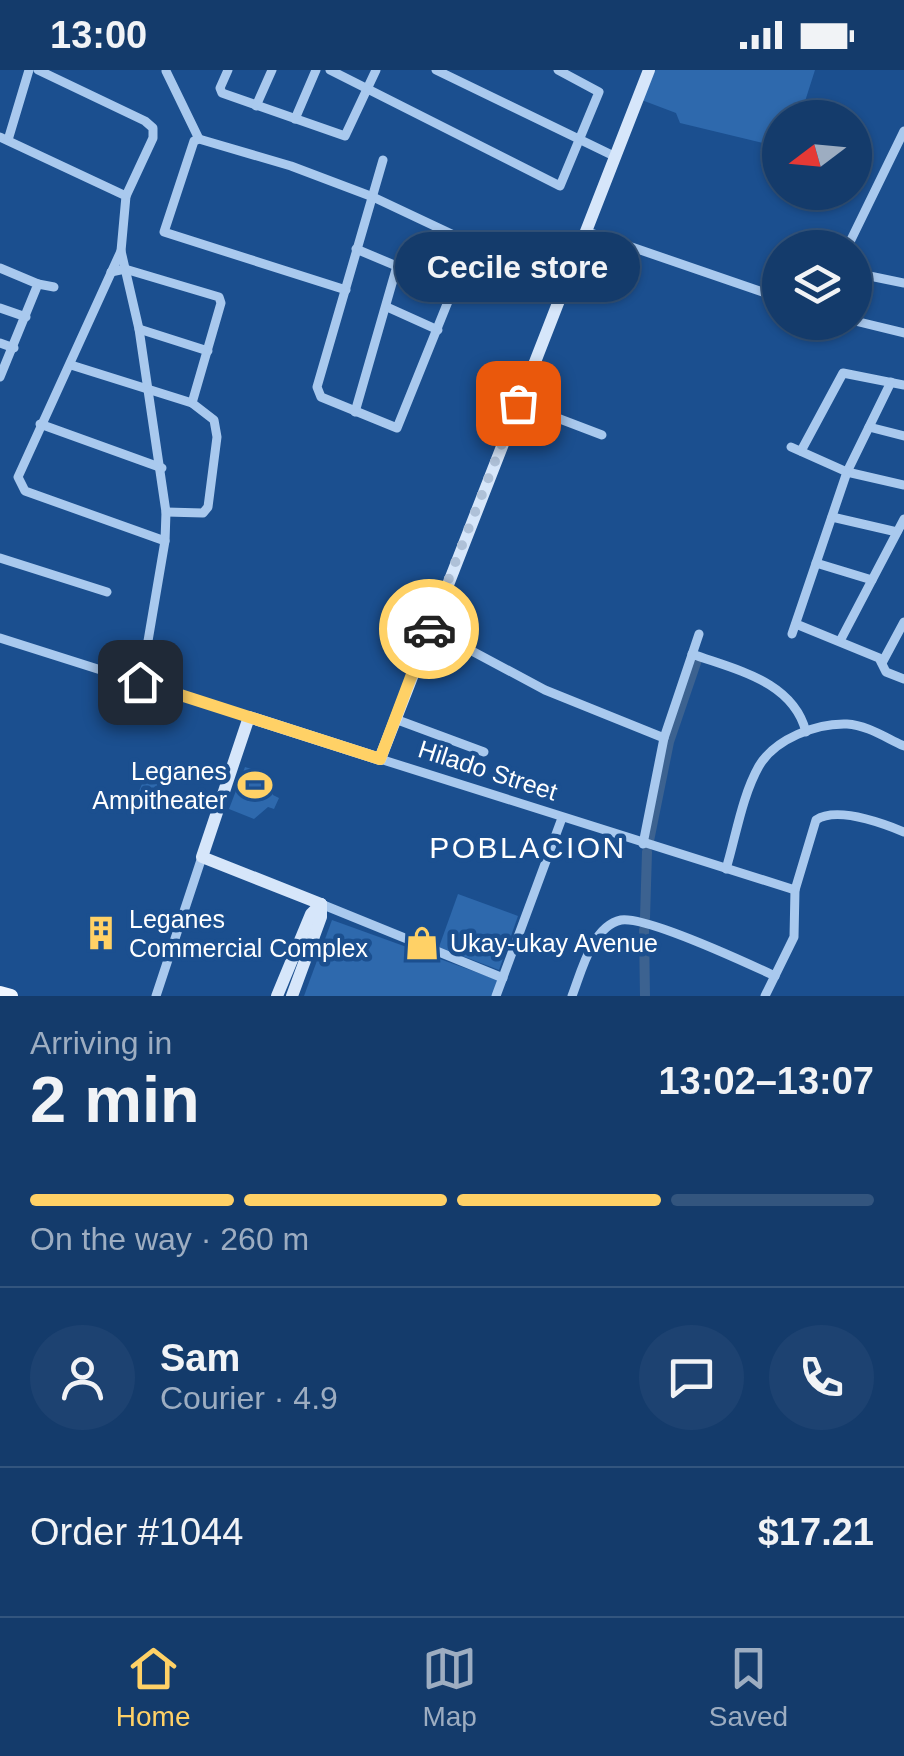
<!DOCTYPE html>
<html lang="en">
<head>
<meta charset="utf-8">
<style>
	:root { --surface:#143b6b; --page:#1d4271; --text:#f1f3f6; --muted:#9dadc1; --line:#33557e; --accent:#ffd166 }
	body { margin:0; font-family:Arial,sans-serif; background:var(--page); color:var(--text); height:100vh; display:flex; flex-direction:column; font-size:38px; white-space:nowrap }
	* { box-sizing:border-box; margin:0 }
	p { font-size:32px; color:var(--muted) }
	.icon { flex:none; width:55px; height:55px; fill:none; stroke:currentColor; stroke-width:2; stroke-linecap:round; stroke-linejoin:round }
	.map { position:relative; height:926px; overflow:hidden }
	.drawer { display:flex; flex-direction:column; background:var(--surface); flex:1 }
	.drawer>* { flex:none }
	.needle { width:65px; rotate:254deg }
	.fabs { position:absolute; left:762px; top:30px; display:grid; gap:20px }
	.fabs a { display:grid; place-items:center; width:110px; height:110px; border-radius:50%; background:var(--surface); box-shadow:0 2px 8px #0004,0 0 0 2px var(--line); font-size:50px }
	.pin { position:absolute; display:grid; place-items:center; width:85px; height:85px; color:#fff; margin:-42px; border-radius:20px; box-shadow:0 5px 15px #0006 }
	.courier { position:absolute; display:grid; place-items:center; width:100px; height:100px; margin:-50px; border:8px solid #ffd166; border-radius:50%; background:#fff; color:#222; box-shadow:0 2px 12px #0007 }
	.bubble { position:absolute; height:70px; border-radius:35px; background:var(--surface); box-shadow:0 2px 8px #0004,0 0 0 2px var(--line); font-size:32px; font-weight:800; line-height:70px; text-align:center }
	.head em { font-style:normal; font-weight:800 }
	.head div { display:flex; flex-direction:column-reverse }
	.head { display:flex; align-items:center; justify-content:space-between; height:170px; padding:0 30px }
	h1 { font-size:65px; font-weight:800; line-height:75px }
	.bar { display:grid; grid-template-columns:repeat(4,1fr); gap:15px 10px; align-content:center; height:120px; padding:0 30px }
	.bar i { height:12px; border-radius:8px; background:var(--line) }
	.bar .current { background:var(--accent) }
	.bar p { grid-column:span 4 }
	.line { display:flex; align-items:center; gap:25px; padding:0 30px; border-top:2px solid var(--line) }
	.line div { flex:1 }
	.round { display:grid; place-items:center; flex:none; width:105px; height:105px; border-radius:52px; background:var(--page) }
	.status { display:flex; justify-content:space-between; align-items:center; height:70px; padding:0 50px; background:var(--surface); direction:ltr }
	.status svg { height:28px; fill:currentColor }
	.tabs { display:flex; justify-content:space-around; align-items:center; height:140px; border-top:2px solid var(--line); background:var(--surface); font-size:28px; color:var(--muted) }
	.tabs a { display:grid; justify-items:center; gap:5px }
	.tabs .current { color:var(--accent) }
	.map>svg:first-child { display:block }
	.green { fill:#2e69ad }
	.lines { fill:none; stroke-linecap:round; stroke-linejoin:round }
	.canal { stroke:#3c6290; stroke-width:10 }
	.street { stroke:#a9c9ee; stroke-width:9 }
	.secondary { stroke:#d6e6fa; stroke-width:12 }
	.primary { stroke:#f0f6ff; stroke-width:14 }
	.done { stroke:#afc1d8; stroke-width:10; stroke-dasharray:0 18 }
	.route { stroke:#ffd166; stroke-width:12 }
	.labels { text-anchor:middle; stroke-width:9; stroke-linejoin:round; paint-order:stroke }
	.street-label { font-size:25px; fill:#fff; stroke:#1b4f8f }
	.poi-label { font-size:25px; fill:#fff; stroke:#1b4f8f; text-anchor:start }
	.quarter-label { font-size:30px; letter-spacing:2.5px; fill:#fff; stroke:#1b4f8f }
</style>
</head>
<body>
<div class="status"><b>13:00</b><svg viewBox="0 0 49 12"><path d="M0 12V9h3v3zM5 12V6h3v6zM10 12V3h3v9zM15 12V0h3v12zM26 1h20v11H26zM47 4h2v5h-2z"/></svg></div>
<div class="map">
<svg width="904" height="926" viewBox="0 0 904 926">
	<rect width="100%" height="100%" fill="#1b4f8f"/>
	<g class="green">
		<polygon points="651,0 815,0 800,47 780,48 780,77 680,53 676,43 639,29"/>
		<polygon points="149,696 170,705 158,737 136,729"/>
		<polygon points="245,697 271,705 273,725 279,728 274,739 268,737 254,749 229,739"/>
		<polygon points="458,824 518,846 499,900 439,877"/>
		<polygon points="332,850 498,910 492,926 304,926"/>
	</g>
	<g class="lines">
		<g class="canal">
			<polyline points="649,771 669,672 697,590"/>
			<polyline points="645,848 647,782"/>
			<polyline points="644,860 645,926"/>
		</g>
		<g class="street">
			<polyline points="38,0 145,51 153,58 153,68 126,126"/>
			<polyline points="228,0 220,18 222,23 345,66 376,0"/>
			<polyline points="330,0 560,116 599,22 558,0"/>
			<polyline points="436,0 616,87"/>
			<polyline points="166,1 199,69"/>
			<polyline points="256,36 272,0"/>
			<polyline points="295,49 316,0"/>
			<polyline points="0,67 126,126 121,181 139,259 166,442 165,471 141,612"/>
			<polyline points="8,70 29,0"/>
			<polyline points="383,90 317,317 321,327 397,358 472,172"/>
			<polyline points="588,162 780,228"/>
			<polyline points="847,178 904,61"/>
			<polyline points="356,179 454,220"/>
			<polyline points="121,181 18,407 25,421 165,471"/>
			<polyline points="0,198 38,214 0,307"/>
			<polyline points="111,202 125,199 219,227 221,233 192,333 214,350 217,367 208,437 203,443 166,442"/>
			<polyline points="855,203 904,213"/>
			<polyline points="38,214 54,217"/>
			<polyline points="346,220 164,162 194,71 199,69 291,96 373,127 564,217"/>
			<polyline points="387,237 438,260"/>
			<polyline points="0,238 26,247"/>
			<polyline points="855,251 904,263"/>
			<polyline points="139,259 208,281"/>
			<polyline points="0,273 14,278"/>
			<polyline points="71,295 192,333"/>
			<polyline points="518,333 602,365"/>
			<polyline points="355,342 397,196"/>
			<polyline points="40,354 162,398"/>
			<polyline points="869,357 904,366"/>
			<polyline points="791,377 847,402 904,415"/>
			<polyline points="801,381 843,303 904,315"/>
			<polyline points="832,447 897,462"/>
			<polyline points="0,488 107,522"/>
			<polyline points="816,493 872,510"/>
			<polyline points="796,554 879,588 886,602 904,609"/>
			<polyline points="429,558 545,620 664,668"/>
			<polyline points="792,564 847,402 891,312"/>
			<polyline points="0,568 249,647"/>
			<polyline points="840,571 904,449"/>
			<path d="M692 584C736 600 793 611 806 662"/>
			<polyline points="882,593 904,552"/>
			<polyline points="395,649 484,682"/>
			<polyline points="380,689 795,820"/>
			<polyline points="643,774 664,668 699,564"/>
			<path d="M726 799C736 766 742 726 759 696 775 669 816 653 847 654 867 655 886 668 904 676"/>
			<polyline points="321,834 503,908"/>
			<polyline points="156,926 202,787"/>
			<polyline points="496,926 562,748"/>
			<path d="M572 926C581 903 592 856 621 850 646 846 747 893 775 906"/>
			<path d="M765 926 794 867 795 820 816 750C837 736 882 753 904 762"/>
		</g>
		<g class="secondary">
			<polyline points="321,834 202,787 249,647 380,689 649,0"/>
			<polyline points="277,926 311,844 321,834"/>
			<polyline points="292,926 321,847 321,834"/>
		</g>
		<polyline class="primary" points="0,923 11,926"/>
	</g>
	<g class="lines">
		<polyline class="done" points="429,559 518,333"/>
		<polyline class="route" points="140,612 380,689 429,559"/>
	</g>
	<defs>
		<g id="stadium-bare" transform="scale(2.7)"><path d="M0-5a6.5 5 0 1 0 0 10a6.5 5 0 1 0 0-10ZM-3.5-1.8h7v3.6h-7Z" fill="#ffd166" stroke="#1b4f8f" stroke-width="2.5" paint-order="stroke"/></g>
		<g id="building-bare" transform="scale(2.7)"><path d="M-4-6H4V6H1V3H-1V6H-4ZM-2.5-4.3h1.7v1.8h-1.7ZM.8-4.3h1.7v1.8H.8ZM-2.5-1h1.7V.8h-1.7ZM.8-1h1.7V.8H.8Z" fill="#ffd166" stroke="#1b4f8f" stroke-width="2.5" paint-order="stroke"/></g>
		<g id="shop-bare" transform="scale(2.7)"><path d="M-5-2.5h2.3a2.7 3.5 0 0 1 5.4 0H5L5.5 6h-11ZM-1.5-2.5h3a1.5 2.3 0 0 0-3 0Z" fill="#ffd166" stroke="#1b4f8f" stroke-width="2.5" paint-order="stroke"/></g>
	</defs>
	<g fill-rule="evenodd">
		<use href="#stadium-bare" x="255" y="715"/>
		<use href="#building-bare" x="101" y="863"/>
		<use href="#shop-bare" x="422" y="873"/>
	</g>
	<g class="labels">
		<g class="street-label">
			<text transform="translate(488 700) rotate(18)" y="9">Hilado Street</text>
		</g>
		<g class="poi-label">
			<text x="227" y="710" text-anchor="end">Leganes<tspan x="227" dy="29">Ampitheater</tspan></text>
			<text x="129" y="858">Leganes<tspan x="129" dy="29">Commercial Complex</tspan></text>
			<text x="450" y="882">Ukay-ukay Avenue</text>
		</g>
		<g class="quarter-label">
			<text x="528" y="788">POBLACION</text>
		</g>
	</g>
</svg>
<div class="fabs">
<a><svg class="needle" viewBox="-14 -14 28 28"><path d="M0-13l5 13h-10z" fill="#e53935"/><path d="M0 13l5-13h-10z" fill="#9dadc1"/></svg></a>
<a><svg class="icon" aria-label="layers" viewBox="0 0 24 24"><path d="M12 4l9 5-9 5-9-5zM3 14l9 5 9-5"/></svg></a>
</div>
<div class="pin" style="left:518px;top:333px;background:#ea580c"><svg class="icon" aria-label="bag" viewBox="0 0 24 24"><path d="M5 8h14l-1 12H6zM9 8a3 3 0 0 1 6 0"/></svg></div>
<div class="pin" style="left:140px;top:612px;background:#1f2937"><svg class="icon" aria-label="home" viewBox="0 0 24 24"><path d="M3 11l9-7 9 7M6 9v11h12V9"/></svg></div>
<div class="courier" style="left:429px;top:559px"><svg class="icon" aria-label="car" viewBox="0 0 24 24"><path d="M5 17H2v-5l4-1 3-4h7l3 4 3 1v5h-3M9 17h6M6 11h13"/><circle cx="7" cy="17" r="2"/><circle cx="17" cy="17" r="2"/></svg></div>
<div class="bubble" style="left:395px;top:162px;width:245px">Cecile store</div>
</div>
<section class="drawer">
<div class="head"><div><h1>2 min</h1><p>Arriving in</p></div><em>13:02–13:07</em></div>
<div class="bar"><i class="current"></i><i class="current"></i><i class="current"></i><i></i><p>On the way · 260 m</p></div>
<div class="line" style="height:180px"><a class="round"><svg class="icon" aria-label="person" viewBox="0 0 24 24"><circle cx="12" cy="8" r="4"/><path d="M4 21q1-7 8-7t8 7"/></svg></a><div><b>Sam</b><p>Courier · 4.9</p></div><a class="round"><svg class="icon" aria-label="chat" viewBox="0 0 24 24"><path d="M4 5h16v11H9l-5 4z"/></svg></a><a class="round"><svg class="icon" aria-label="phone" viewBox="0 0 24 24"><path d="M5 4h4l2 5-3 2q2 4 5 5l2-3 5 2v4C11 20 4 13 5 4z"/></svg></a></div>
<div class="line" style="height:130px"><div>Order #1044</div><b>$17.21</b></div>
</section>
<nav class="tabs">
<a class="current"><svg class="icon" aria-label="home" viewBox="0 0 24 24"><path d="M3 11l9-7 9 7M6 9v11h12V9"/></svg>Home</a>
<a><svg class="icon" aria-label="map" viewBox="0 0 24 24"><path d="M3 6l6-2 6 2 6-2v14l-6 2-6-2-6 2zM9 4v14M15 6v14"/></svg>Map</a>
<a><svg class="icon" aria-label="saved" viewBox="0 0 24 24"><path d="M7 4h10v16l-5-4-5 4z"/></svg>Saved</a>
</nav>
</body>
</html>
